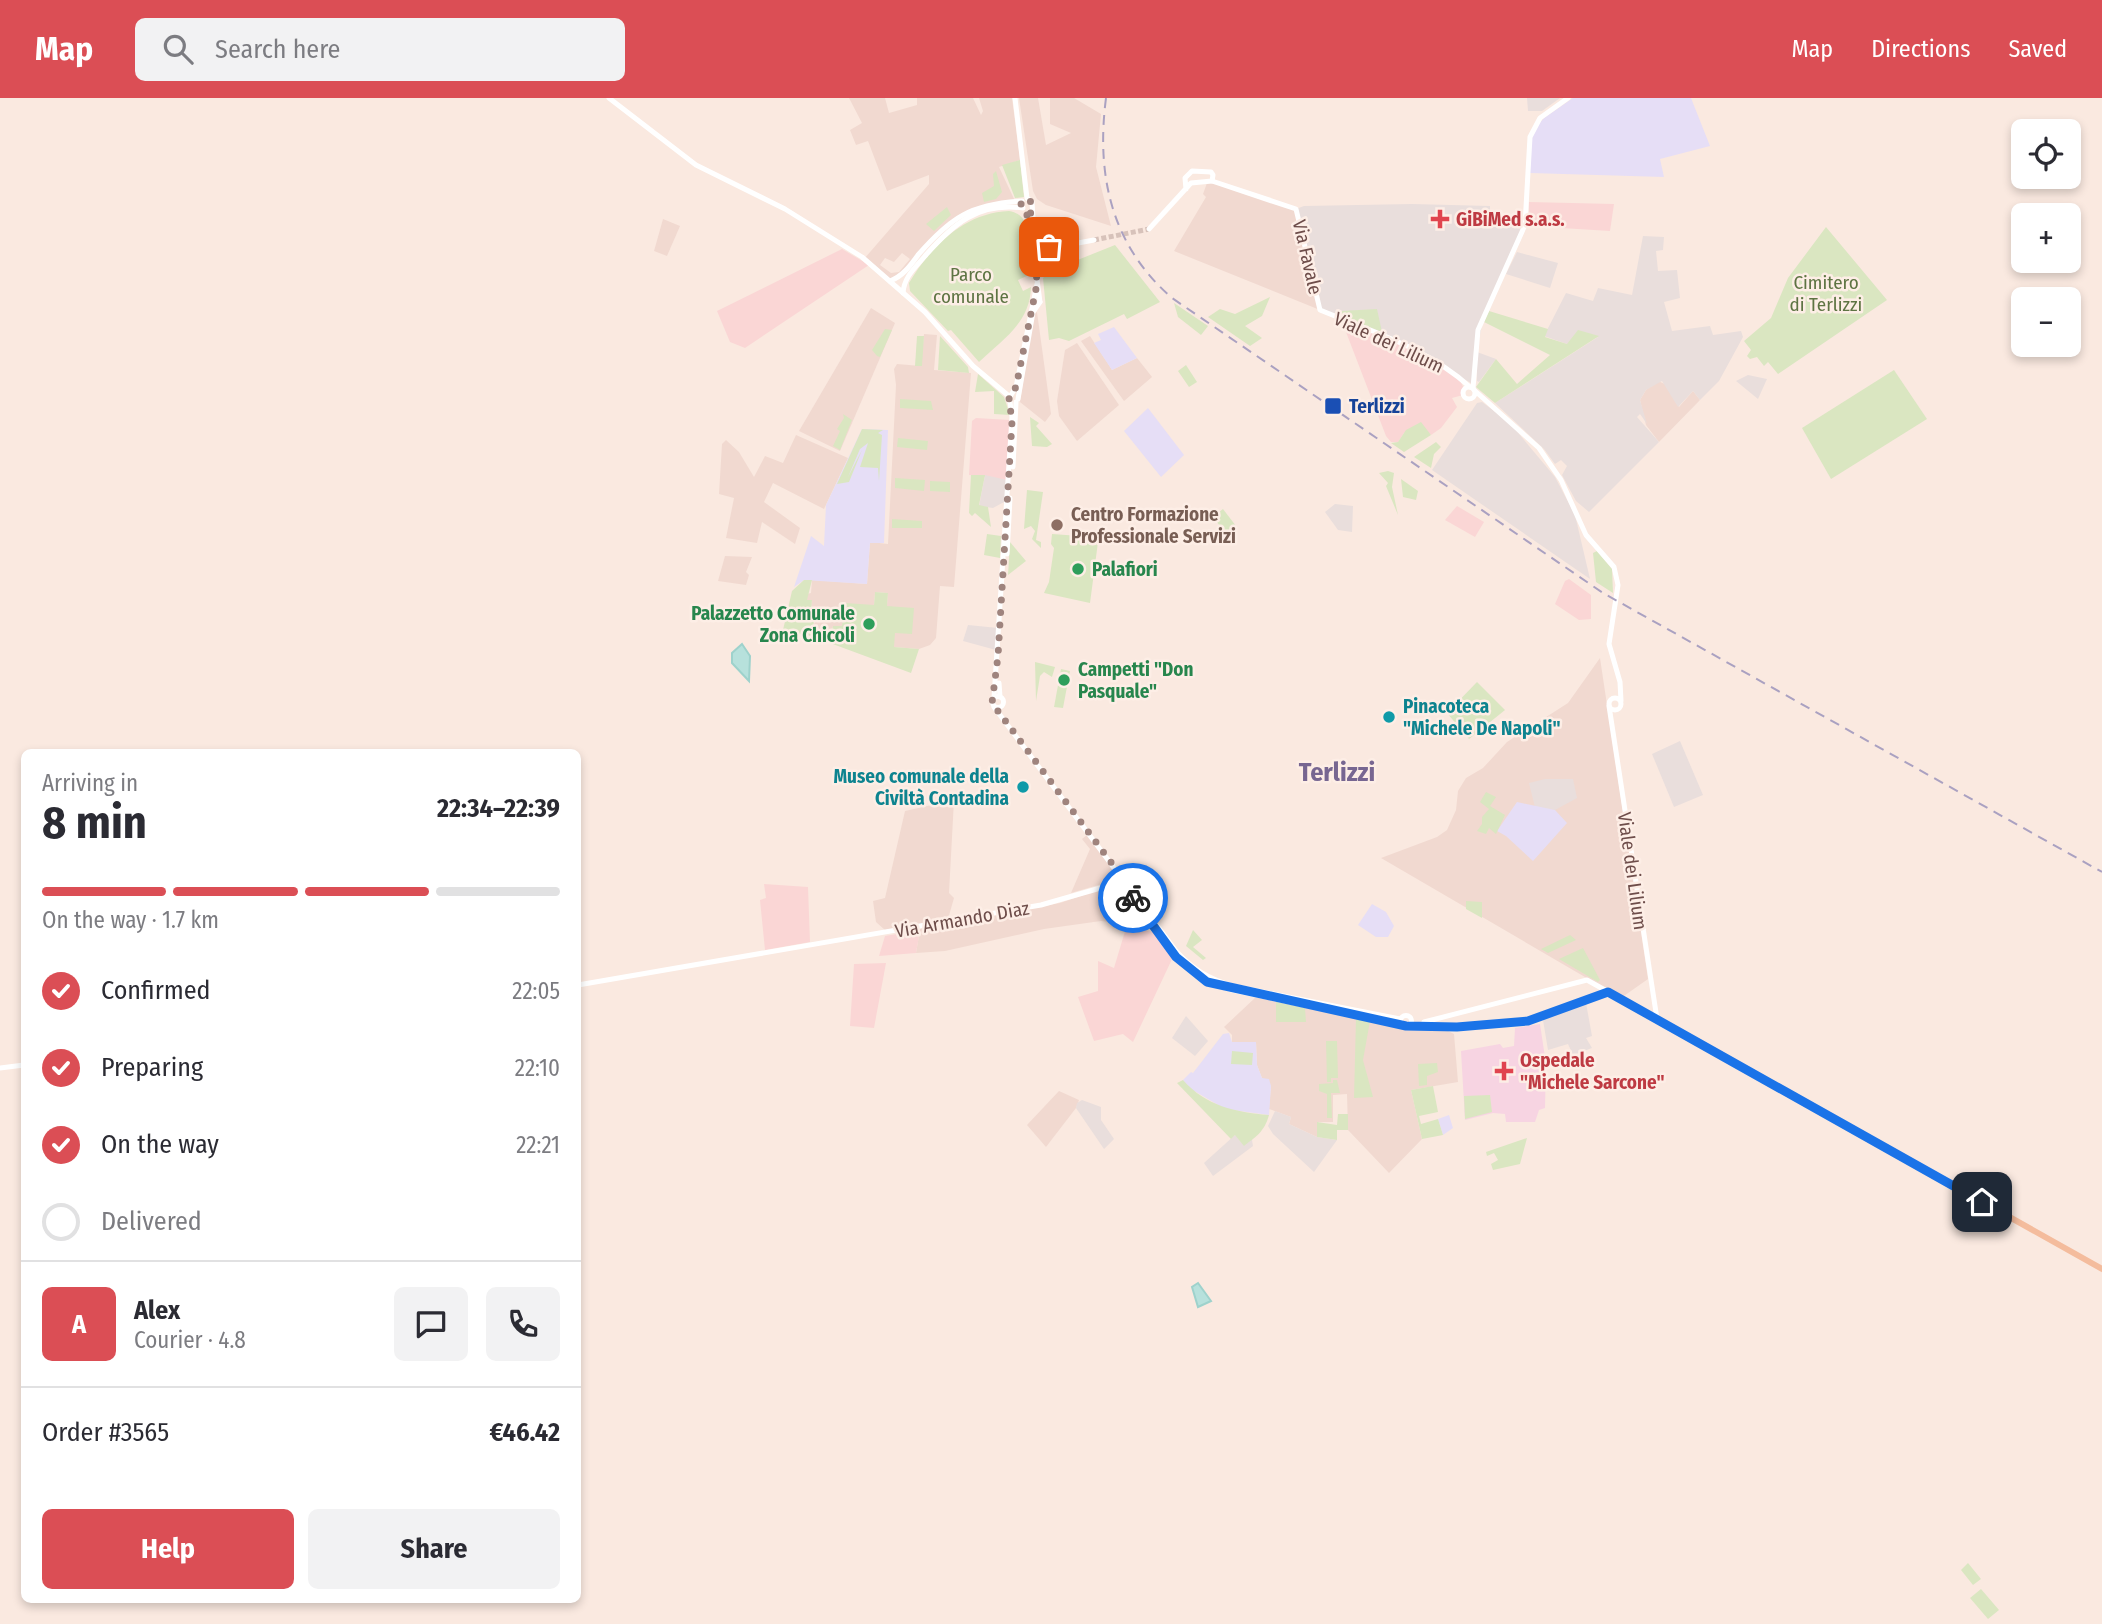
<!DOCTYPE html>
<html lang="en">
<head>
<meta charset="utf-8">
<style>
	:root { --surface:#fff; --page:#f2f2f3; --text:#2b2b33; --muted:#7c7c81; --line:#e1e1e2; --accent:#db4e55 }
	body { margin:0; font-family:"Fira Sans Condensed",sans-serif; background:var(--page); color:var(--text); height:100vh; display:flex; flex-direction:column; font-size:26px; white-space:nowrap }
	* { box-sizing:border-box; margin:0 }
	p { font-size:23px; color:var(--muted) }
	.icon { flex:none; width:38px; height:38px; fill:none; stroke:currentColor; stroke-width:2; stroke-linecap:round; stroke-linejoin:round }
	.map { position:relative; flex:1; overflow:hidden }
	.side { position:absolute; left:21px; top:651px; width:560px; height:854px; display:flex; flex-direction:column; background:var(--surface); border-radius:10px; box-shadow:0 4px 10px #0003 }
	.side>* { flex:none }
	.buttons { position:absolute; left:2011px; top:21px; display:grid; gap:14px }
	.buttons a { display:grid; place-items:center; width:70px; height:70px; border-radius:10px; background:var(--surface); box-shadow:0 4px 10px #0003; font-size:35px }
	.pin { position:absolute; display:grid; place-items:center; width:60px; height:60px; color:#fff; margin:-30px; border-radius:14px; box-shadow:0 4px 10px #0006 }
	.courier { position:absolute; display:grid; place-items:center; width:70px; height:70px; margin:-35px; border:5px solid #1a73e8; border-radius:50%; background:#fff; color:#222; box-shadow:0 2px 9px #0007 }
	.head em { font-style:normal; font-weight:700 }
	.head div { display:flex; flex-direction:column-reverse }
	.head { display:flex; align-items:center; justify-content:space-between; height:119px; padding:0 21px }
	h1 { font-size:46px; font-weight:700; line-height:52px }
	.bar { display:grid; grid-template-columns:repeat(4,1fr); gap:10px 7px; align-content:center; height:84px; padding:0 21px }
	.bar i { height:9px; border-radius:5px; background:var(--line) }
	.bar .on { background:var(--accent) }
	.bar p { grid-column:span 4 }
	.line { display:flex; align-items:center; gap:18px; padding:0 21px; border-top:2px solid var(--line) }
	.line div { flex:1 }
	.round { display:grid; place-items:center; flex:none; width:74px; height:74px; border-radius:10px; background:var(--page) }
	ol { padding:0 21px; list-style:none }
	li { display:flex; align-items:center; gap:21px; height:77px }
	li p { margin-inline-start:auto }
	li .icon { padding:7px; border-radius:50%; background:var(--accent); color:#fff; stroke-width:4 }
	li:last-child { color:var(--muted) }
	li i { width:38px; height:38px; border:4px solid var(--line); border-radius:50% }
	.action { display:flex; gap:14px; margin-top:auto; padding:14px 21px }
	.action a { flex:1; height:80px; border-radius:10px; background:var(--accent); color:#fff; font-size:28px; font-weight:700; line-height:80px; text-align:center }
	.action a+a { background:var(--page); color:var(--text) }
	header { display:flex; align-items:center; gap:42px; box-sizing:border-box; height:98px; padding:0 35px; background:var(--accent); color:#fff }
	header strong { font-size:33px }
	nav { display:flex; gap:38px; margin-inline-start:auto; font-size:24px }
	.search { width:490px; height:63px; background:var(--page); display:flex; align-items:center; gap:18px; box-sizing:border-box; padding:0 24px; border-radius:10px; color:var(--muted); font-size:26px }
	.map>svg:first-child { display:block }
	.residential { fill:#f1d9d0; fill-rule:evenodd }
	.commercial { fill:#fad6d5 }
	.industrial { fill:#e9dedc }
	.education { fill:#e6def6 }
	.medical { fill:#f7d4e2 }
	.green { fill:#dae6c1 }
	.water { fill:#b7e1dc; stroke:#9ed2cc; stroke-width:2 }
	.lines { fill:none; stroke-linecap:round; stroke-linejoin:round }
	.secondary-tunnel { stroke:#d7c2ba; stroke-width:5; stroke-dasharray:5 2.5; stroke-linecap:butt }
	.secondary { stroke:#fff; stroke-width:5 }
	.primary { stroke:#f4bc9d; stroke-width:6 }
	.rail { stroke:#aaa1c1; stroke-width:2; stroke-dasharray:10 7; stroke-linecap:butt }
	.done { stroke:#9f847e; stroke-width:7; stroke-dasharray:0 12.6 }
	.route { stroke:#1a73e8; stroke-width:9 }
	.health-dot { fill:#e0444e; stroke:#fdeee6; stroke-width:2.5 }
	.transit-dot { fill:#1a4fb4; stroke:#fdeee6; stroke-width:2.5 }
	.education-dot { fill:#8d6e63; stroke:#fdeee6; stroke-width:2.5 }
	.leisure-dot { fill:#2e9e5b; stroke:#fdeee6; stroke-width:2.5 }
	.culture-dot { fill:#0f9aa8; stroke:#fdeee6; stroke-width:2.5 }
	.labels { text-anchor:middle; stroke-width:5; stroke-linejoin:round; paint-order:stroke }
	.health-label { font-size:19px; font-weight:bold; fill:#be3a42; stroke:#fdeee6; text-anchor:start }
	.street-label { font-size:19px; fill:#6e4d4a; stroke:#fdeee6 }
	.park-label { font-size:19px; fill:#5e7443; stroke:#fdeee6 }
	.transit-label { font-size:19px; font-weight:bold; fill:#164399; stroke:#fdeee6; text-anchor:start }
	.education-label { font-size:19px; font-weight:bold; fill:#785e54; stroke:#fdeee6; text-anchor:start }
	.leisure-label { font-size:19px; font-weight:bold; fill:#27864d; stroke:#fdeee6; text-anchor:start }
	.culture-label { font-size:19px; font-weight:bold; fill:#0d838f; stroke:#fdeee6; text-anchor:start }
	.district-label { font-size:26px; font-weight:bold; fill:#776691; stroke:#fdeee6 }
</style>
</head>
<body>
<header>
<strong>Map</strong>
<div class="search"><svg class="icon" aria-label="search" viewBox="0 0 24 24"><circle cx="10" cy="10" r="6"/><path d="M15 15l6 6"/></svg>Search here</div>
<nav><a>Map</a><a>Directions</a><a>Saved</a></nav>
</header>
<div class="map">
<svg width="2102" height="1526" viewBox="0 0 2102 1526">
	<rect width="100%" height="100%" fill="#fae9e0"/>
	<g class="residential">
		<path d="M849 0H885L889 15 917 7V0H973L981 17 983 13 979 0H1012L1020 62 999 69 1015 103 949 123 904 175 890 183 864 161 929 86V77L887 93 868 43 856 47 850 32 862 25ZM902 155 910 161 899 174 891 175 880 167 885 160 894 164Z"/>
		<polygon points="1019,0 1038,0 1046,47 1071,35 1050,26 1050,0 1074,0 1101,16 1096,69 1111,128 1046,107 1037,101 1033,93"/>
		<polygon points="1212,83 1296,111 1320,212 1174,153 1206,99 1203,96 1207,85"/>
		<polygon points="663,121 680,128 667,158 654,153"/>
		<polygon points="871,210 895,225 840,353 799,333"/>
		<polygon points="1037,214 1051,316 1045,324 1020,304 1034,216"/>
		<polygon points="924,236 937,237 934,272 971,275 954,489 940,488 936,540 930,547 919,551 894,549 886,519 888,495 875,494 874,507 842,529 833,528 830,545 812,539 816,516 811,515 812,502 807,502 807,496 811,495 812,482 867,486 870,444 888,446 896,287 894,271 897,266 921,268"/>
		<polygon points="1090,238 1112,272 1137,260 1152,279 1124,303 1081,243"/>
		<polygon points="1077,245 1119,307 1077,343 1059,318 1057,303 1065,252"/>
		<polygon points="1658,283 1665,286 1679,309 1693,293 1700,302 1659,344 1646,327 1640,302 1646,292"/>
		<polygon points="796,337 848,360 824,411 773,385 764,404 800,430 795,446 762,424 757,445 726,440 734,400 719,396 722,346 726,342 739,354 754,379 765,358 783,365"/>
		<polygon points="725,458 752,459 746,474 749,477 746,487 718,483"/>
		<polygon points="1600,560 1648,881 1621,900 1381,760 1437,739 1447,732 1456,712 1458,693 1466,680 1483,670 1507,644 1568,605"/>
		<polygon points="954,702 949,795 954,800 948,821 885,832 876,824 873,803 885,800 905,713"/>
		<polygon points="1087,737 1119,781 1071,795 1090,751 1082,741"/>
		<polygon points="1125,783 1154,829 1101,823 1044,831 945,853 916,855 920,831 1060,805"/>
		<polygon points="1256,899 1397,928 1446,932 1454,936 1458,984 1411,992 1422,1041 1389,1075 1348,1032 1347,996 1333,997 1333,1024 1318,1024 1317,1039 1289,1026 1291,1019 1269,1011 1271,988 1262,980 1257,967 1256,944 1232,944 1232,937 1224,929"/>
		<polygon points="1059,993 1079,1002 1076,1010 1046,1049 1027,1027"/>
	</g>
	<g class="commercial">
		<polygon points="1529,104 1614,106 1610,133 1529,128"/>
		<polygon points="842,151 869,167 745,250 730,244 717,213"/>
		<polygon points="1341,221 1383,237 1458,278 1464,291 1463,297 1452,300 1457,309 1441,330 1431,337 1420,325 1404,335 1398,344 1391,344 1386,338"/>
		<polygon points="976,320 1010,322 1006,382 969,377 972,323"/>
		<polygon points="1457,408 1484,424 1475,439 1445,422"/>
		<polygon points="1569,481 1591,497 1591,521 1579,522 1555,506 1565,483"/>
		<polygon points="764,786 808,789 810,844 765,852 760,802 766,800"/>
		<polygon points="1126,830 1155,834 1173,859 1133,944 1123,936 1094,943 1078,899 1098,893 1098,863 1114,870"/>
		<polygon points="920,832 916,855 879,858 885,838"/>
		<polygon points="886,865 874,930 850,928 854,866"/>
	</g>
	<g class="industrial">
		<polygon points="1527,0 1560,0 1542,13 1528,13"/>
		<polygon points="1412,106 1490,108 1490,121 1526,124 1484,216 1471,285 1404,247 1320,212 1296,111 1304,108"/>
		<polygon points="1643,138 1664,139 1663,152 1656,153 1658,173 1677,172 1680,200 1664,204 1672,233 1710,228 1713,237 1741,233 1743,239 1719,283 1700,302 1693,293 1678,309 1662,283 1646,292 1640,302 1647,326 1640,316 1637,319 1659,344 1589,414 1576,403 1562,377 1567,368 1561,362 1555,366 1544,351 1495,305 1598,239 1567,246 1544,238 1566,195 1593,203 1598,190 1632,197"/>
		<polygon points="1517,154 1558,165 1550,190 1506,176"/>
		<polygon points="1477,254 1496,261 1479,284 1477,283"/>
		<polygon points="1748,277 1767,281 1758,301 1736,283"/>
		<polygon points="1482,304 1509,324 1555,379 1575,417 1590,481 1432,372 1477,305"/>
		<polygon points="985,377 1007,382 1004,404 993,410 979,408"/>
		<polygon points="1335,406 1353,408 1352,434 1338,432 1325,414"/>
		<polygon points="968,527 998,530 996,552 963,543"/>
		<polygon points="1680,643 1703,697 1674,709 1652,656"/>
		<polygon points="1545,681 1573,681 1577,700 1555,712 1535,709 1529,685"/>
		<polygon points="1586,905 1592,938 1586,940 1592,950 1573,957 1568,946 1548,952 1543,922"/>
		<polygon points="1186,918 1208,943 1195,958 1172,940"/>
		<polygon points="1082,1002 1101,1009 1101,1022 1114,1041 1104,1051 1076,1010 1077,1005"/>
		<polygon points="1275,1013 1291,1019 1289,1026 1317,1039 1337,1042 1314,1074 1273,1036 1268,1028"/>
		<polygon points="1235,1037 1252,1042 1253,1048 1213,1078 1204,1065"/>
	</g>
	<g class="education">
		<polygon points="1573,0 1691,0 1710,48 1660,61 1664,79 1530,75 1531,43 1536,29 1544,20"/>
		<polygon points="1114,229 1137,260 1112,272 1094,245 1101,242 1098,236"/>
		<polygon points="1148,310 1184,357 1161,379 1124,333"/>
		<polygon points="862,331 888,332 884,445 870,445 867,486 804,482 794,489 811,438 824,448 826,407"/>
		<polygon points="1517,704 1555,712 1567,725 1533,763 1506,738 1497,733"/>
		<polygon points="1372,806 1386,814 1394,828 1388,839 1376,839 1358,827"/>
		<polygon points="1229,935 1232,944 1256,944 1257,967 1262,980 1269,981 1271,988 1269,1017 1225,1011 1191,991 1183,982 1191,974 1193,975 1223,936"/>
		<polygon points="1449,1017 1453,1030 1443,1037 1438,1021"/>
	</g>
	<polygon class="medical" points="1540,926 1546,966 1545,1010 1539,1012 1535,1024 1506,1024 1505,1016 1493,1015 1465,1022 1461,953 1500,946 1503,950 1514,948 1515,930"/>
	<g class="green">
		<polygon points="1020,62 1024,99 1015,100 1002,67"/>
		<polygon points="996,73 1002,94 996,101 984,104 982,95 994,88 993,76"/>
		<polygon points="947,109 951,117 934,133 926,126"/>
		<path d="M1009 113C1028 116 1027 133 1030 149L1019 155 1024 165 1030 161 1031 166 1023 170 1024 174 1031 176 1018 182 1023 193 1031 189C1030 225 1003 241 979 264L951 232 948 233 910 193 909 185C931 148 964 115 1009 113Z"/>
		<polygon points="1826,129 1887,202 1778,276 1768,264 1764,268 1757,259 1750,261 1747,258 1751,252 1744,243 1771,220 1788,180"/>
		<polygon points="1115,147 1160,204 1127,221 1124,216 1069,243 1059,240 1049,242 1043,180 1050,173"/>
		<polygon points="1270,199 1262,218 1245,228 1262,240 1250,248 1208,219 1220,211 1235,216"/>
		<polygon points="1174,205 1208,228 1201,237 1178,219"/>
		<polygon points="1377,211 1382,234 1341,218 1341,213"/>
		<polygon points="1489,213 1548,231 1545,239 1567,246 1578,232 1599,238 1495,305 1476,289 1496,261 1517,286 1550,257 1484,224"/>
		<polygon points="885,231 892,232 880,259 877,258 872,252"/>
		<polygon points="917,238 924,238 922,268 915,268"/>
		<polygon points="940,238 968,269 969,275 938,272"/>
		<polygon points="1186,267 1197,284 1189,289 1178,273"/>
		<polygon points="1894,272 1927,321 1831,381 1802,330"/>
		<polygon points="978,276 1004,299 1010,317 994,316 994,293 975,294"/>
		<polygon points="900,301 931,303 933,312 900,310"/>
		<polygon points="843,316 852,322 840,352 833,348 840,333 837,331 844,320"/>
		<polygon points="1030,319 1039,325 1036,328 1052,346 1047,349 1032,348"/>
		<polygon points="1421,324 1431,337 1404,354 1391,345 1398,344 1406,332"/>
		<polygon points="862,331 883,332 878,335 882,337 879,383 878,370 860,369 868,345 860,351 848,379 862,352 849,384 837,386"/>
		<polygon points="898,340 928,343 927,352 897,349"/>
		<polygon points="1436,344 1441,349 1434,356 1431,370 1414,359"/>
		<polygon points="1388,373 1394,375 1392,389 1398,417 1386,388 1388,385 1379,375"/>
		<polygon points="971,377 985,377 979,407 988,409 991,429 975,415 972,418 969,415"/>
		<polygon points="895,380 925,382 924,393 895,390"/>
		<polygon points="1401,381 1418,393 1416,402 1403,399"/>
		<polygon points="930,383 950,384 950,394 930,393"/>
		<polygon points="1027,392 1043,394 1036,442 1041,444 1041,450 1032,441 1035,433 1031,428 1024,431"/>
		<polygon points="1223,411 1236,428 1226,436 1213,419"/>
		<polygon points="892,421 922,423 922,430 892,430"/>
		<polygon points="987,436 1001,438 1000,460 984,457"/>
		<polygon points="1052,436 1094,439 1098,444 1090,505 1044,495 1049,484 1054,450 1051,446"/>
		<polygon points="1010,444 1026,463 1008,477"/>
		<polygon points="1597,453 1612,471 1613,495 1596,484 1593,455"/>
		<polygon points="804,482 812,482 807,502 812,502 811,515 816,515 811,538 783,532 792,493"/>
		<polygon points="875,494 888,495 887,508 914,510 912,536 895,535 894,549 919,551 911,575 830,545 833,528 842,528 845,505 874,507"/>
		<polygon points="1035,564 1055,569 1052,579 1044,574 1040,578 1036,603"/>
		<polygon points="1061,571 1070,573 1063,610 1054,609"/>
		<polygon points="1477,584 1505,612 1469,641 1447,615"/>
		<polygon points="1486,694 1496,699 1490,708 1505,717 1496,736 1489,730 1486,736 1477,733 1482,726 1482,719 1489,711 1480,704"/>
		<polygon points="1466,803 1482,804 1482,820 1466,811"/>
		<polygon points="1193,832 1202,842 1193,849 1206,860 1203,862 1186,848"/>
		<polygon points="1570,837 1576,842 1548,855 1541,851"/>
		<polygon points="1583,850 1600,882 1598,884 1559,861"/>
		<polygon points="1276,904 1305,910 1306,924 1276,924"/>
		<polygon points="1356,920 1370,923 1363,962 1373,999 1354,1000"/>
		<polygon points="1326,943 1337,943 1338,980 1331,980 1331,984 1327,984"/>
		<polygon points="1232,953 1253,955 1252,967 1231,966"/>
		<polygon points="1437,965 1438,974 1427,978 1427,987 1419,988 1418,966"/>
		<path d="M1183 982C1206 1008 1235 1014 1269 1017 1264 1035 1255 1039 1244 1048L1235 1037 1231 1041 1177 985Z"/>
		<polygon points="1333,982 1337,982 1340,995 1331,995 1332,1020 1327,1020 1327,996 1319,993 1319,986 1333,985"/>
		<polygon points="1433,988 1438,1014 1419,1018 1421,1026 1438,1021 1443,1037 1422,1041 1411,992"/>
		<polygon points="1490,997 1492,1014 1465,1021 1464,998"/>
		<polygon points="1338,1016 1348,1016 1348,1032 1337,1032 1337,1042 1317,1039 1317,1024 1337,1027"/>
		<polygon points="1527,1040 1520,1066 1493,1072 1491,1066 1498,1062 1494,1055 1487,1058 1486,1054"/>
		<polygon points="1968,1465 1981,1481 1973,1487 1961,1472"/>
		<polygon points="1981,1491 1999,1512 1988,1521 1970,1500"/>
	</g>
	<g class="water">
		<polygon points="742,546 750,558 749,583 732,565 732,555"/>
		<polygon points="1198,1185 1211,1203 1198,1209 1192,1189"/>
	</g>
	<g class="lines">
		<polyline class="secondary-tunnel" points="1094,142 1149,131"/>
		<g class="secondary">
			<polyline points="609,0 696,67 785,111 862,159 925,214 973,268 1010,299"/>
			<polyline points="1015,0 1027,100 1032,104 1034,135 1042,149 1039,153 1035,152"/>
			<path d="M1212 83 1296 111 1320 212C1371 233 1429 251 1470 289"/>
			<polyline points="1149,131 1191,85 1212,83 1213,77 1211,74 1192,73 1185,80 1186,91"/>
			<polyline points="1031,136 1040,204"/>
			<polyline points="1041,152 1094,142"/>
			<path d="M890 183C903 178 910 168 918 157 951 119 971 106 1022 103"/>
			<path d="M903 195C904 179 915 170 925 158 953 126 978 104 1023 110"/>
			<circle cx="1469" cy="295" r="6"/>
			<polyline points="1473,290 1478,232 1525,127 1530,39 1540,20 1568,0"/>
			<polyline points="1474,292 1539,350 1561,382 1586,437 1614,469 1618,487 1609,546 1620,584 1621,603"/>
			<polyline points="1011,297 1016,289 1037,186"/>
			<polyline points="1018,301 1033,214 1040,204"/>
			<polyline points="1013,369 1016,304"/>
			<polyline points="1007,456 1010,400"/>
			<polyline points="999,585 1000,599"/>
			<circle cx="998" cy="604" r="5.5"/>
			<circle cx="1615" cy="606" r="6"/>
			<polyline points="994,600 1012,319 1010,304"/>
			<polyline points="1609,608 1657,921"/>
			<path d="M994 609 1176 853C1192 871 1209 881 1233 888L1400 921"/>
			<polyline points="1125,783 1173,856 1204,883 1232,892 1402,927"/>
			<polyline points="578,887 1041,807 1125,783"/>
			<circle cx="1406" cy="923" r="5.5"/>
			<polyline points="1424,924 1587,882 1657,921"/>
			<polyline points="1408,928 1457,929 1528,923 1608,894"/>
			<polyline points="0,970 24,967"/>
		</g>
		<polyline class="primary" points="1657,921 2102,1171"/>
		<path class="rail" d="M1106 0C1096 77 1111 147 1172 200L1603 495 2102 774"/>
	</g>
	<g class="lines">
		<path class="done" d="M1049 149 1054 147C1031 145 1028 125 1032 104L1024 101 1021 106 1027 117 1035 152 1037 186 1016 289 1009 300 1012 324 998 558 992 605 1122 779 1133 800"/>
		<polyline class="route" points="1133,800 1176,859 1207,884 1406,928 1457,929 1528,923 1608,894 1982,1104"/>
	</g>
	<g class="health-dot">
		<path d="M1436.5 110.5h7v7h7v7h-7v7h-7v-7h-7v-7h7z"/>
		<path d="M1500.5 962.5h7v7h7v7h-7v7h-7v-7h-7v-7h7z"/>
	</g>
	<rect class="transit-dot" x="1324" y="299" width="18" height="18" rx="3.5"/>
	<circle class="education-dot" cx="1057" cy="427" r="7"/>
	<g class="leisure-dot">
		<circle cx="1078" cy="471" r="7"/>
		<circle cx="869" cy="526" r="7"/>
		<circle cx="1064" cy="582" r="7"/>
	</g>
	<g class="culture-dot">
		<circle cx="1389" cy="619" r="7"/>
		<circle cx="1023" cy="689" r="7"/>
	</g>
	<g class="labels">
		<g class="health-label">
			<text x="1456" y="128">GiBiMed s.a.s.</text>
			<text x="1520" y="969">Ospedale<tspan x="1520" dy="22">"Michele Sarcone"</tspan></text>
		</g>
		<g class="street-label">
			<text transform="translate(1308 159) rotate(77)" y="7">Via Favale</text>
			<text transform="translate(1389 244) rotate(25)" y="7">Viale dei Lilium</text>
			<text transform="translate(1633 773) rotate(82)" y="7">Viale dei Lilium</text>
			<text transform="translate(962 821) rotate(-10)" y="7">Via Armando Diaz</text>
		</g>
		<g class="park-label">
			<text x="971" y="183">Parco<tspan x="971" dy="22">comunale</tspan></text>
			<text x="1826" y="191">Cimitero<tspan x="1826" dy="22">di Terlizzi</tspan></text>
		</g>
		<g class="transit-label">
			<text x="1349" y="315">Terlizzi</text>
		</g>
		<g class="education-label">
			<text x="1071" y="423">Centro Formazione<tspan x="1071" dy="22">Professionale Servizi</tspan></text>
		</g>
		<g class="leisure-label">
			<text x="1092" y="478">Palafiori</text>
			<text x="855" y="522" text-anchor="end">Palazzetto Comunale<tspan x="855" dy="22">Zona Chicoli</tspan></text>
			<text x="1078" y="578">Campetti "Don<tspan x="1078" dy="22">Pasquale"</tspan></text>
		</g>
		<g class="culture-label">
			<text x="1403" y="615">Pinacoteca<tspan x="1403" dy="22">"Michele De Napoli"</tspan></text>
			<text x="1009" y="685" text-anchor="end">Museo comunale della<tspan x="1009" dy="22">Civiltà Contadina</tspan></text>
		</g>
		<g class="district-label">
			<text x="1337" y="683">Terlizzi</text>
		</g>
	</g>
</svg>
<div class="buttons">
<a><svg class="icon" aria-label="locate" viewBox="0 0 24 24"><circle cx="12" cy="12" r="6"/><path d="M12 2v4M12 18v4M2 12h4M18 12h4"/></svg></a>
<a>+</a>
<a>−</a>
</div>
<div class="pin" style="left:1049px;top:149px;background:#ea580c"><svg class="icon" aria-label="bag" viewBox="0 0 24 24"><path d="M5 8h14l-1 12H6zM9 8a3 3 0 0 1 6 0"/></svg></div>
<div class="pin" style="left:1982px;top:1104px;background:#1f2937"><svg class="icon" aria-label="home" viewBox="0 0 24 24"><path d="M3 11l9-7 9 7M6 9v11h12V9"/></svg></div>
<div class="courier" style="left:1133px;top:800px"><svg class="icon" aria-label="bike" viewBox="0 0 24 24"><circle cx="6" cy="16" r="4"/><circle cx="18" cy="16" r="4"/><path d="M6 16l4-8h5l3 8M10 8l3 8H6M13 5h3"/></svg></div>
<section class="side">
<div class="head"><div><h1>8 min</h1><p>Arriving in</p></div><em>22:34–22:39</em></div>
<div class="bar"><i class="on"></i><i class="on"></i><i class="on"></i><i></i><p>On the way · 1.7 km</p></div>
<ol>
<li><svg class="icon" aria-label="check" viewBox="0 0 24 24"><path d="M5 12l5 5 9-10"/></svg>Confirmed<p>22:05</p></li>
<li><svg class="icon" aria-label="check" viewBox="0 0 24 24"><path d="M5 12l5 5 9-10"/></svg>Preparing<p>22:10</p></li>
<li><svg class="icon" aria-label="check" viewBox="0 0 24 24"><path d="M5 12l5 5 9-10"/></svg>On the way<p>22:21</p></li>
<li><i></i>Delivered</li>
</ol>
<div class="line" style="height:126px"><b class="round" style="background:var(--accent);color:#fff">A</b><div><b>Alex</b><p>Courier · 4.8</p></div><a class="round"><svg class="icon" aria-label="chat" viewBox="0 0 24 24"><path d="M4 5h16v11H9l-5 4z"/></svg></a><a class="round"><svg class="icon" aria-label="phone" viewBox="0 0 24 24"><path d="M5 4h4l2 5-3 2q2 4 5 5l2-3 5 2v4C11 20 4 13 5 4z"/></svg></a></div>
<div class="line" style="height:91px"><div>Order #3565</div><b>€46.42</b></div>
<div class="action"><a>Help</a><a>Share</a></div>
</section>
</div>
</body>
</html>
